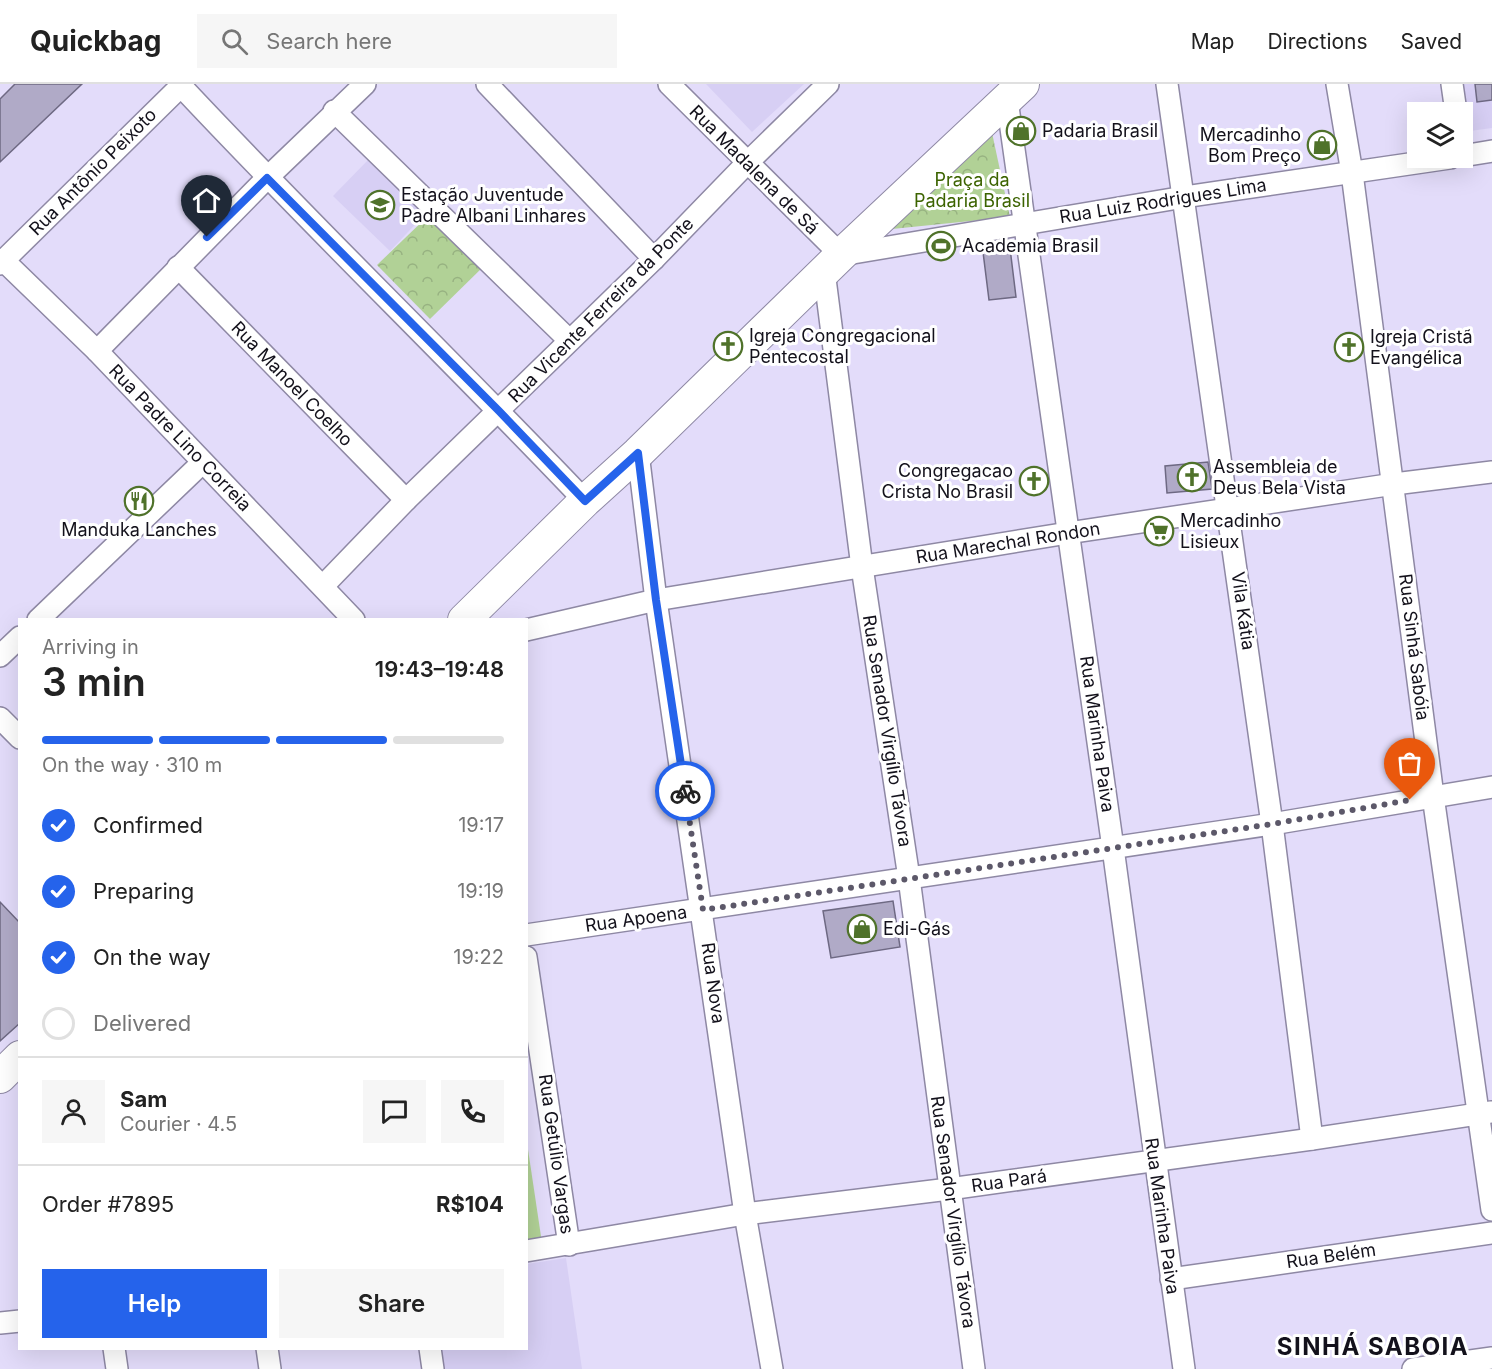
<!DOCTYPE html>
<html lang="en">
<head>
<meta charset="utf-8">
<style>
	:root { --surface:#fff; --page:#f6f6f6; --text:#222; --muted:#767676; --line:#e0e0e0; --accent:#2563eb }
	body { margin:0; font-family:Inter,sans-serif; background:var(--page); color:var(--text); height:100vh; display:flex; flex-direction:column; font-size:22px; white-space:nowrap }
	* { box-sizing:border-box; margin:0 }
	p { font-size:20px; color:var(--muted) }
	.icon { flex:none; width:33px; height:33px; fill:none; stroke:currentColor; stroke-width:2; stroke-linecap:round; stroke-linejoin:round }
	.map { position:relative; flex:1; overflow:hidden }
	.drawer { position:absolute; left:18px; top:534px; width:510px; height:732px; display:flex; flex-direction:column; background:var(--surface); border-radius:0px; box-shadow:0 6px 24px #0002 }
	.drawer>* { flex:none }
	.fabs { position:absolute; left:1407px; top:18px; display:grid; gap:12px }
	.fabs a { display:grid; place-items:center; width:66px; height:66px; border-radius:0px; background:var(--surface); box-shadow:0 6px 24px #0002; font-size:30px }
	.pin { position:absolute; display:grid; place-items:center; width:51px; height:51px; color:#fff; margin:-62px -26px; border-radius:50% 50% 50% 0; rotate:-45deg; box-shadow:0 0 6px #0007 }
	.pin .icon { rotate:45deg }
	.courier { position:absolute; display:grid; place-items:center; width:60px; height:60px; margin:-30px; border:4px solid #2563eb; border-radius:50%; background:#fff; color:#222; box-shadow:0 2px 8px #0007 }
	.head em { font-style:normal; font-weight:600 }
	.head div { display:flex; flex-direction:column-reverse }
	.head { display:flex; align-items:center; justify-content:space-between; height:102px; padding:0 24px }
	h1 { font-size:39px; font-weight:600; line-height:45px }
	.bar { display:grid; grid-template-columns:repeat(4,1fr); gap:9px 6px; align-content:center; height:72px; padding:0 24px }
	.bar i { height:8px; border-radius:4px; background:var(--line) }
	.bar .selected { background:var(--accent) }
	.bar p { grid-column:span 4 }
	.line { display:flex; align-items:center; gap:15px; padding:0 24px; border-top:2px solid var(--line) }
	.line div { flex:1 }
	.round { display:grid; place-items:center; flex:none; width:63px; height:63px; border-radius:0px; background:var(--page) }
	ol { padding:0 24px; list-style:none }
	li { display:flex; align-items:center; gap:18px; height:66px }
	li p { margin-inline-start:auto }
	li .icon { padding:6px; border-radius:50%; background:var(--accent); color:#fff; stroke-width:4 }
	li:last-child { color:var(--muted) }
	li i { width:33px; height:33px; border:3px solid var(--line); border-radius:50% }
	.action { display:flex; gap:12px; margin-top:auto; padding:12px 24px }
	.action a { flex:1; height:69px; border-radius:0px; background:var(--accent); color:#fff; font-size:24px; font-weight:600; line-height:69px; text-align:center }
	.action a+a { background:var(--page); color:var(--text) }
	header { display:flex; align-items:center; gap:36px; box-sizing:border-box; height:84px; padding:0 30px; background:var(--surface); border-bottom:2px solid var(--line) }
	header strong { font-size:28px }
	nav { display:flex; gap:33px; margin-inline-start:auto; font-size:21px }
	.search { width:420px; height:54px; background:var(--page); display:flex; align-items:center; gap:15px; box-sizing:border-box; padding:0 21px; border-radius:0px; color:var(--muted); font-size:22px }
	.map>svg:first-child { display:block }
	.built { fill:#d7cff4 }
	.park { fill:url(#park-crowns) }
	.garden { fill:#b1d196 }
	.building { fill:#b0aac7; stroke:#6e6983; stroke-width:1.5 }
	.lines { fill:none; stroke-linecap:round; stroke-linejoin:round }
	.minor-casing { stroke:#8e88a4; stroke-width:24 }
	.secondary-casing { stroke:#8e88a4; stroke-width:34 }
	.minor { stroke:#fff; stroke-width:21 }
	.secondary { stroke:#fff; stroke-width:32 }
	.done { stroke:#5c5869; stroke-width:6; stroke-dasharray:0 10.8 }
	.route { stroke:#2563eb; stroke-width:8 }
	.labels { text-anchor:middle; stroke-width:6; stroke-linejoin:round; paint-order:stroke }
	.poi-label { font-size:18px; fill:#13111b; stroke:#fff; text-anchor:start }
	.street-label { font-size:18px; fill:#13111b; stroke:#fff }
	.park-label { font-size:18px; fill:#3c6300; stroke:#fff }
	.district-label { font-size:24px; font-weight:bold; letter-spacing:1.5px; fill:#13111b; stroke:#fff }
</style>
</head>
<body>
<header>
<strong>Quickbag</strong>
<div class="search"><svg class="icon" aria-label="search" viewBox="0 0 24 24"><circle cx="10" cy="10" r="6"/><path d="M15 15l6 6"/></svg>Search here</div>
<nav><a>Map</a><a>Directions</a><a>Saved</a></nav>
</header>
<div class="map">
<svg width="1492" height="1285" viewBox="0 0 1492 1285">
	<defs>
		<pattern id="park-crowns" width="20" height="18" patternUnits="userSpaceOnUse" patternTransform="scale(1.5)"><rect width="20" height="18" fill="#b1d196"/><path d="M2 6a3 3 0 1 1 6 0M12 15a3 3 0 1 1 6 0" fill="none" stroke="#97b281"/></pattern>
	</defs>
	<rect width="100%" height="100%" fill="#e3dcfa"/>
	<g class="built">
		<polygon points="706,0 804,0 752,48"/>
		<polygon points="1463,0 1492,0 1492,44 1470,47"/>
		<polygon points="370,74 426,129 390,167 333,112"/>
		<polygon points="566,1174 582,1285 441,1285 438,1265 526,1264 527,1180"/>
	</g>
	<g class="park">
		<polygon points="991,44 1010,133 892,145"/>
		<polygon points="431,129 484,182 430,235 377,181"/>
	</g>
	<polygon class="garden" points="526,1052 542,1159 526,1161"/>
	<g class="building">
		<polygon points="15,0 82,0 0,78 0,15"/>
		<polygon points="1475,0 1492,0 1492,16 1477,18"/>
		<polygon points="1009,156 1016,213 989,216 982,160"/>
		<polygon points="1208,378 1212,405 1167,409 1165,382"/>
		<polygon points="893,817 900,863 831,874 823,827"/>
		<polygon points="0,818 20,839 20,939 0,957"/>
	</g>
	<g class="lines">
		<g class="minor-casing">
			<g id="minor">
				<polyline points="487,0 654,175"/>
				<polyline points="669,0 841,171 1184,113 1450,74"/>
				<polyline points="1167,0 1272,740 1312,1055"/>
				<polyline points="1337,0 1352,89 1433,712 1492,1126"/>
				<polyline points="1452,0 1456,28"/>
				<path d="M181 2C313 143 452 277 585 417"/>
				<polyline points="1007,16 1113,764 1184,1285"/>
				<polyline points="334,27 569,256"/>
				<polyline points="1462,72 1492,67"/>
				<polyline points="4,177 97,267 354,536"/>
				<polyline points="0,180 183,0"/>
				<polyline points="178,183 406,416"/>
				<polyline points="824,187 862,483 909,794 974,1285"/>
				<polyline points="97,267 267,94 365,0"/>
				<polyline points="638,369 656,516 745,1130 772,1285"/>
				<polyline points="323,502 406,416 654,175 747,79 828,0"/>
				<polyline points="38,536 202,379"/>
				<polyline points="526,546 656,516 1068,449 1394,400 1492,388"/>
				<polyline points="0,572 20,553"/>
				<polyline points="0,634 20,654"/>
				<polyline points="526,851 1272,740 1492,703"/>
				<polyline points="526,873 569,1161"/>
				<polyline points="526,1167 745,1130 949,1105 1312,1055 1491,1028"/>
				<polyline points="1171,1195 1492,1149"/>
				<polyline points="0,1239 20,1237"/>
				<polyline points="114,1264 117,1285"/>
				<polyline points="267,1264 270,1285"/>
				<polyline points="430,1264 433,1285"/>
				<polyline points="1413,1285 1492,1274"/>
			</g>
		</g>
		<g class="secondary-casing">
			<g id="secondary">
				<polyline points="464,536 585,417 638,369 841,171 1023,0"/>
				<polyline points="0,993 20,973"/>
			</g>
		</g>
		<use href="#minor" class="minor"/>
		<use href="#secondary" class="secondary"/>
	</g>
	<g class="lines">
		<polyline class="done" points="685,707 703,826 1272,740 1410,716"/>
		<polyline class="route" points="207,153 267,94 499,327 585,417 638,369 656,516 685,707"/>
	</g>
	<defs>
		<g id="shop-ring" transform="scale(1.5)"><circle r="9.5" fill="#fff" stroke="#4f722a" stroke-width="1.5"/><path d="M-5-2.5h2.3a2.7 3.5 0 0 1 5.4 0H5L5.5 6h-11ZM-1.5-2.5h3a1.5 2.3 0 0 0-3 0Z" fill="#4f722a"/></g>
		<g id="school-ring" transform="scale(1.5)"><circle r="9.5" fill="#fff" stroke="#4f722a" stroke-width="1.5"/><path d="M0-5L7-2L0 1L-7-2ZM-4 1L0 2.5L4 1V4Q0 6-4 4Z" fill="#4f722a"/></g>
		<g id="stadium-ring" transform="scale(1.5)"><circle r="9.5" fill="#fff" stroke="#4f722a" stroke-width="1.5"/><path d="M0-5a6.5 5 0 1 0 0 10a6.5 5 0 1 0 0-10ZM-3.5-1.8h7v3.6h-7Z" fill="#4f722a"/></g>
		<g id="church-ring" transform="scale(1.5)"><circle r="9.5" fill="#fff" stroke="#4f722a" stroke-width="1.5"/><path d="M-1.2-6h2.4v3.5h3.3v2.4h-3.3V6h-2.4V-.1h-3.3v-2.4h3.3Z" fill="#4f722a"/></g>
		<g id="restaurant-ring" transform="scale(1.5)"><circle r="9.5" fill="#fff" stroke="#4f722a" stroke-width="1.5"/><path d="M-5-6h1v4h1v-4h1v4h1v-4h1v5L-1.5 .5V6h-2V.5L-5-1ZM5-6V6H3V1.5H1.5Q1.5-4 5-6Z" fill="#4f722a"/></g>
		<g id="supermarket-ring" transform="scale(1.5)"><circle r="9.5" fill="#fff" stroke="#4f722a" stroke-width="1.5"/><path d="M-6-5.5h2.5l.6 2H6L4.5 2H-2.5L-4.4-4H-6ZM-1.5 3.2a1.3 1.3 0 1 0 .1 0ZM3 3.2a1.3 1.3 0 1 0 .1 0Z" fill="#4f722a"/></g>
	</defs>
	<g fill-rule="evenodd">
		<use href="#shop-ring" x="1021" y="47"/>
		<use href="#shop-ring" x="1322" y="61"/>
		<use href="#school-ring" x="380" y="121"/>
		<use href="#stadium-ring" x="941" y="162"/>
		<use href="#church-ring" x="728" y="262"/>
		<use href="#church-ring" x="1349" y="263"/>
		<use href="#church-ring" x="1192" y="393"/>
		<use href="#church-ring" x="1034" y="397"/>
		<use href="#restaurant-ring" x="139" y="417"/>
		<use href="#supermarket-ring" x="1159" y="447"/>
		<use href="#shop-ring" x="862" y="845"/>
	</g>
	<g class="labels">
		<g class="poi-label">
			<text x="1042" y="53">Padaria Brasil</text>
			<text x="1301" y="57" text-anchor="end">Mercadinho<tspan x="1301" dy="21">Bom Preço</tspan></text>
			<text x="401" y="117">Estação Juventude<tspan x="401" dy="21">Padre Albani Linhares</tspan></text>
			<text x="962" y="168">Academia Brasil</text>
			<text x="749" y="258">Igreja Congregacional<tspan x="749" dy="21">Pentecostal</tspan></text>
			<text x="1370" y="259">Igreja Cristã<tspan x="1370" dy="21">Evangélica</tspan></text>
			<text x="1213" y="389">Assembleia de<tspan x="1213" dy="21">Deus Bela Vista</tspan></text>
			<text x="1013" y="393" text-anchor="end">Congregacao<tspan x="1013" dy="21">Crista No Brasil</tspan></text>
			<text x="1180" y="443">Mercadinho<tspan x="1180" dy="21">Lisieux</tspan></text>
			<text x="139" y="452" text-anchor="middle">Manduka Lanches</text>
			<text x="883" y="851">Edi-Gás</text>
		</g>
		<g class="street-label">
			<text transform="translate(754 86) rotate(45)" y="6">Rua Madalena de Sá</text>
			<text transform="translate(93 88) rotate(-45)" y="6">Rua Antônio Peixoto</text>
			<text transform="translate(1163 117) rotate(-9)" y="6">Rua Luiz Rodrigues Lima</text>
			<text transform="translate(601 226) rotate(-45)" y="6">Rua Vicente Ferreira da Ponte</text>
			<text transform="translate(292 300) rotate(46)" y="6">Rua Manoel Coelho</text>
			<text transform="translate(180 354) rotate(46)" y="6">Rua Padre Lino Correia</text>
			<text transform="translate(1008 459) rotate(-9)" y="6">Rua Marechal Rondon</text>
			<text transform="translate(1243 527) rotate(82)" y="6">Vila Kátia</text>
			<text transform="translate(1414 563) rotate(83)" y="6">Rua Sinhá Sabóia</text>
			<text transform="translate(887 647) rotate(81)" y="6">Rua Senador Virgílio Távora</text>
			<text transform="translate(1097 650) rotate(82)" y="6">Rua Marinha Paiva</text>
			<text transform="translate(636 835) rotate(-8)" y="6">Rua Apoena</text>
			<text transform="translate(713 899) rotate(82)" y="6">Rua Nova</text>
			<text transform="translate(556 1070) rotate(82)" y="6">Rua Getúlio Vargas</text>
			<text transform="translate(1009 1097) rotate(-8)" y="6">Rua Pará</text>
			<text transform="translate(953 1128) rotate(82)" y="6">Rua Senador Virgílio Távora</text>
			<text transform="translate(1162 1132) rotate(82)" y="6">Rua Marinha Paiva</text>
			<text transform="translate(1331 1172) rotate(-8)" y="6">Rua Belém</text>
		</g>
		<g class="park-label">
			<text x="972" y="102">Praça da<tspan x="972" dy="21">Padaria Brasil</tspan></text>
		</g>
		<g class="district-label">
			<text x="1373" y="1271">SINHÁ SABOIA</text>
		</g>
	</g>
</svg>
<div class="fabs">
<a><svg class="icon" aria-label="layers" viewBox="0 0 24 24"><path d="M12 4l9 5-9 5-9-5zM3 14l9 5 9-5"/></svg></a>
</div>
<div class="pin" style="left:1410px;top:716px;background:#ea580c"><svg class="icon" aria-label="bag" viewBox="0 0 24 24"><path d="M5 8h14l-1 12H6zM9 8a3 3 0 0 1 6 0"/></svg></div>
<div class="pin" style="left:207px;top:153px;background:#1f2937"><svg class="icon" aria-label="home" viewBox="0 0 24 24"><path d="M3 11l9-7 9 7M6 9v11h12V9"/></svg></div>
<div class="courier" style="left:685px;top:707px"><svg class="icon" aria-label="bike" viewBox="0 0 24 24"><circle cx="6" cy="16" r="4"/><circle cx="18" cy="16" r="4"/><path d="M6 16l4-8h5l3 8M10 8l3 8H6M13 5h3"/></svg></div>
<section class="drawer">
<div class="head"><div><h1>3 min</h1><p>Arriving in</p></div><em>19:43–19:48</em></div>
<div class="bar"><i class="selected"></i><i class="selected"></i><i class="selected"></i><i></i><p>On the way · 310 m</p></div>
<ol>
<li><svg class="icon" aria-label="check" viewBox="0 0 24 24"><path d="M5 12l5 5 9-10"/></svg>Confirmed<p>19:17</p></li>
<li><svg class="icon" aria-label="check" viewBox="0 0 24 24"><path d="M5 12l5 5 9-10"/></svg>Preparing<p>19:19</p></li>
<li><svg class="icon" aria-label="check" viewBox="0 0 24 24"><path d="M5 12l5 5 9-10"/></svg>On the way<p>19:22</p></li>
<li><i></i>Delivered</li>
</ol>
<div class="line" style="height:108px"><a class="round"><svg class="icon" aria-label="person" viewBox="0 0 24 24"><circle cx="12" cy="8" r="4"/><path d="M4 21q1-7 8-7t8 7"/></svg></a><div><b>Sam</b><p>Courier · 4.5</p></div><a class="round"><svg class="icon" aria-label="chat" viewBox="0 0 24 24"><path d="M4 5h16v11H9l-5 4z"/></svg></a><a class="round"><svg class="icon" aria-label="phone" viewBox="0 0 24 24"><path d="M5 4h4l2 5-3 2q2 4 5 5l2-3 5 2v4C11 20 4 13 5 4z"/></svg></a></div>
<div class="line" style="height:78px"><div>Order #7895</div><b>R$104</b></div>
<div class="action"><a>Help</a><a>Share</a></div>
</section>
</div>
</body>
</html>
